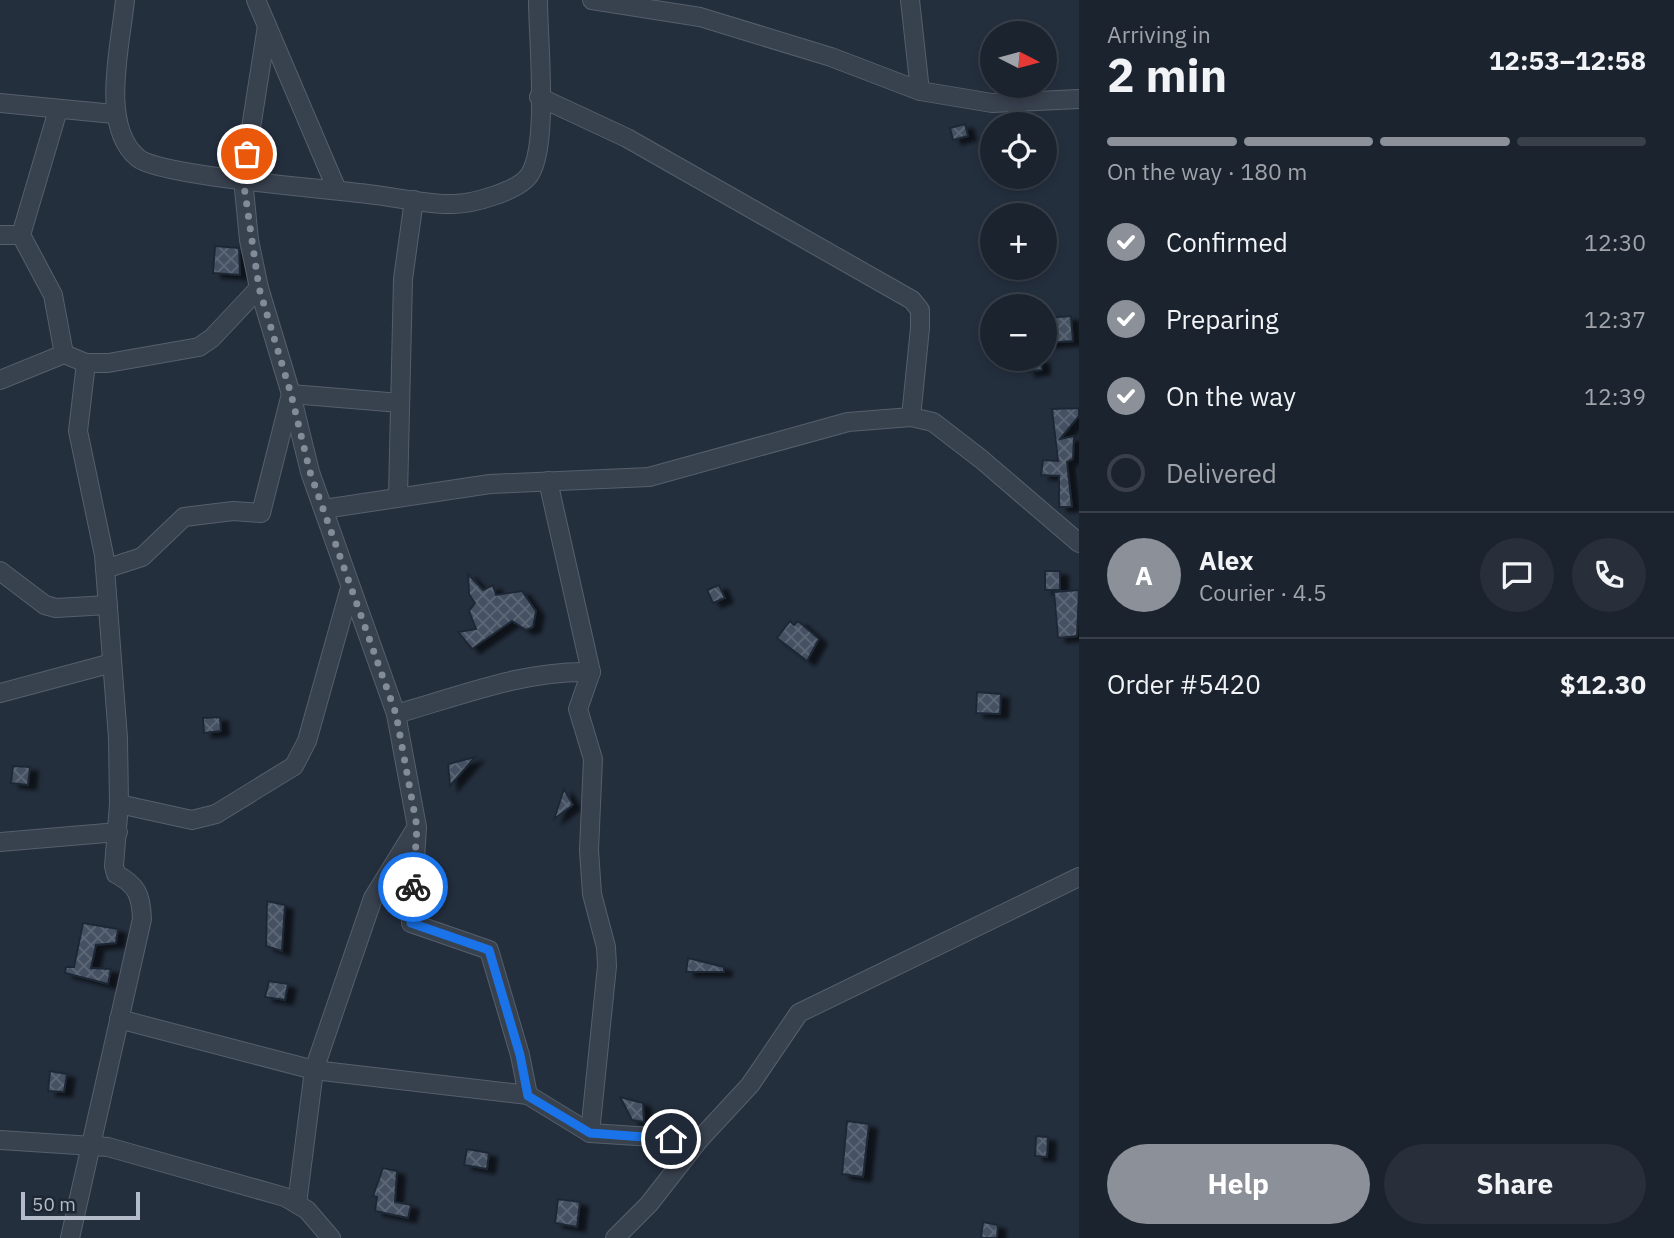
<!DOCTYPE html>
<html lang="en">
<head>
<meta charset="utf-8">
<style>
	:root { --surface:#1b232e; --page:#282f3a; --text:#f1f3f6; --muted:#a0a4aa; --line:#39404a; --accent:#8c9099 }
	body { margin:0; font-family:"IBM Plex Sans",sans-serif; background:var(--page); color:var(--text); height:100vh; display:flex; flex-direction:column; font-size:26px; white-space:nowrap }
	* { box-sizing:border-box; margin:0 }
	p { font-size:23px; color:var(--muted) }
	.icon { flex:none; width:38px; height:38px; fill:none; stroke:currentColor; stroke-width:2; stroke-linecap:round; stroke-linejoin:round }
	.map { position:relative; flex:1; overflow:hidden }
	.panel { display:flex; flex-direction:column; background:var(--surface); width:595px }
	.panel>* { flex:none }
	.needle { width:46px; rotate:96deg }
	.buttons { position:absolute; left:980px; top:21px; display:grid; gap:14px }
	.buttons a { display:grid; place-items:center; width:77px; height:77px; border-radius:50%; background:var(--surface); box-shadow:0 4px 10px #0003,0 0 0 2px var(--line); font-size:35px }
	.scale { position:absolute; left:21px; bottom:18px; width:119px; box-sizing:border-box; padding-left:7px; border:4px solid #b4bcc9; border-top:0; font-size:19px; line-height:24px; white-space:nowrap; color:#b4bcc9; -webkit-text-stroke:5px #1d2633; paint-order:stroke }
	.pin { position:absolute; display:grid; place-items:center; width:60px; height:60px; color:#fff; margin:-30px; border:4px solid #fff; border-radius:50%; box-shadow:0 2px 7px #0007 }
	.courier { position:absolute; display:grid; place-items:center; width:70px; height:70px; margin:-35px; border:5px solid #1a73e8; border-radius:50%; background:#fff; color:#222; box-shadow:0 2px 9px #0007 }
	.head em { font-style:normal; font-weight:800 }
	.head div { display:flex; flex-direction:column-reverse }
	.head { display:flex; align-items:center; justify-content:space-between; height:119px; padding:0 28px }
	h1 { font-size:46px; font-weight:800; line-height:52px }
	.bar { display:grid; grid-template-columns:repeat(4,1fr); gap:10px 7px; align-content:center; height:84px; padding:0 28px }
	.bar i { height:9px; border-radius:5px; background:var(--line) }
	.bar .on { background:var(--accent) }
	.bar p { grid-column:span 4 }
	.line { display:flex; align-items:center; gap:18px; padding:0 28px; border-top:2px solid var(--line) }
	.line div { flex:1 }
	.round { display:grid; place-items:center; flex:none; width:74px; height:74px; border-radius:37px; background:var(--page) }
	ol { padding:0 28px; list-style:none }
	li { display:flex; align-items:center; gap:21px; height:77px }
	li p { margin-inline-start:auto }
	li .icon { padding:7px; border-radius:50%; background:var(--accent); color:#fff; stroke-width:4 }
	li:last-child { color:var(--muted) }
	li i { width:38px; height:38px; border:4px solid var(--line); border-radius:50% }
	.action { display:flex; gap:14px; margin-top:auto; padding:14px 28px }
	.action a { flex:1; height:80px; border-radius:42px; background:var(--accent); color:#fff; font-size:28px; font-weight:800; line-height:80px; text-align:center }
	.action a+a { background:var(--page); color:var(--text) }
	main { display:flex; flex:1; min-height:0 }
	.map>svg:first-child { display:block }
	.building { fill:url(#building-cross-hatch); stroke:#1f2835; stroke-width:2; filter:url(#shadow) }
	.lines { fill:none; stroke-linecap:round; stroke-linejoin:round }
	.minor-casing { stroke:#565f6c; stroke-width:20 }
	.minor { stroke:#38414e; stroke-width:18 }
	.done { stroke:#828b98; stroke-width:7; stroke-dasharray:0 12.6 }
	.route { stroke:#1a73e8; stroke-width:9 }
</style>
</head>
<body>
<main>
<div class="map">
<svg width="1079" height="1238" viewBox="0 0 1079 1238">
	<defs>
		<pattern id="building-cross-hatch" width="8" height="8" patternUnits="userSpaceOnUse" patternTransform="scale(1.75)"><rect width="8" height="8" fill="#455162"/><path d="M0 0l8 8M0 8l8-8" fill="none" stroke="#5d6877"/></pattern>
		<filter id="shadow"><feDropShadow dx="8" dy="4.5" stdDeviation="2" flood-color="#0009"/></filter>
	</defs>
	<rect width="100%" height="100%" fill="#242f3e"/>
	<g class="building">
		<polygon points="965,124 968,136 953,140 950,128"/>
		<polygon points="215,246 239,248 240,275 213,273"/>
		<polygon points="1071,316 1073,341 1045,343 1045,318"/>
		<polygon points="1026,359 1041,359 1042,370 1027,372"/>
		<polygon points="1079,408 1079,416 1060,439 1074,436 1073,459 1067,462 1072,507 1059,507 1059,476 1041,475 1043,460 1058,461 1052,409"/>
		<rect x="1045" y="571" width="15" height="19"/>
		<polygon points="468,574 483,590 493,585 496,595 522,591 536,611 533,627 526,630 512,621 472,649 458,632 476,629 469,611 475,603 469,594"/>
		<polygon points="719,585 725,598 713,603 707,590"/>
		<polygon points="1079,590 1077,636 1058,638 1054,592"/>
		<polygon points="790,621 794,625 798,621 819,639 807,661 777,638"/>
		<polygon points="977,692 1001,694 1000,714 976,713"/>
		<polygon points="220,717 221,731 204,733 203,718"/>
		<polygon points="475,757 450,786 448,764"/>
		<polygon points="13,766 30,767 28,785 11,783"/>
		<polygon points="564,789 573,805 554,819"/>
		<polygon points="267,901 285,905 282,951 266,946"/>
		<polygon points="83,923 118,929 116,943 96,945 91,968 111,969 108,984 65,973 66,967 74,967"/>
		<polygon points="688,958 724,967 724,972 686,972"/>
		<polygon points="269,981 288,984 285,1000 265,997"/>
		<polygon points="50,1071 67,1074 64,1092 48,1091"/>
		<polygon points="620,1097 643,1103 644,1122 632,1120"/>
		<polygon points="847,1121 869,1124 863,1177 842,1174"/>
		<polygon points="1036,1136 1048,1137 1047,1157 1035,1156"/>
		<polygon points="467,1149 489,1153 487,1169 464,1165"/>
		<polygon points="383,1168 397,1171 395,1202 411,1205 408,1218 375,1211 377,1197 373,1196"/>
		<polygon points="558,1199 580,1202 577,1227 555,1223"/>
		<polygon points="983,1222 998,1225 997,1238 981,1238"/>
	</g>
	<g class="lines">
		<g class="minor-casing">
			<g id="minor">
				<path d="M125 0C121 44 99 126 138 158 159 176 330 189 368 194 396 197 425 205 453 204 472 204 520 191 530 174 549 144 538 39 538 0"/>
				<polyline points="256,0 337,190"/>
				<polyline points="592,0 700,17 831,57 920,91"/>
				<polyline points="910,0 920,91 992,103 1079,99"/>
				<polyline points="539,97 627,138 912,300 920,310 920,328 911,417"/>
				<polyline points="0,103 114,114"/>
				<polyline points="58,110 21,235 53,295 64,354"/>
				<polyline points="0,235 21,235"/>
				<polyline points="259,288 291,394 310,472 396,714 417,827 411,923 489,950 520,1055 528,1095"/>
				<polyline points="0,380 64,354 86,363 108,363 199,347 212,338 259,288 249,240 243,179 267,26"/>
				<polyline points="548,481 591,672 578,709 593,759 589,850 592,894 606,947 607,966 590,1133"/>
				<polyline points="398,496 403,279 414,200"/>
				<polyline points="324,509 490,484 649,477 848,422 911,417 933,422 981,459 1079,543"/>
				<polyline points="105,569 142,557 184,517 233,511 261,513 291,394 400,403"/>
				<polyline points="0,571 45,605 56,608 108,605"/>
				<polyline points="0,693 112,663"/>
				<path d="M396 714C460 696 524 670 591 672"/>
				<polyline points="119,804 192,820 216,814 294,766 307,741 350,588"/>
				<polyline points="0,842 118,832"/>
				<polyline points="119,1019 314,1070 528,1095 590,1133 699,1140 750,1085 799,1013 1079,877"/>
				<polyline points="0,1140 108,1147 285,1197 307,1210 331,1238"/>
				<polyline points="297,1204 314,1070 373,898 415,830"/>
				<path d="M70 1238 142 919C141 895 137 885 116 874L114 866 119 804 118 738 104 555 78 431 86 363"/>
				<polyline points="615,1238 649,1204 699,1140"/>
			</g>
		</g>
		<use href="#minor" class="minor"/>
	</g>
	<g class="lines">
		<polyline class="done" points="247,154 243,179 259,288 291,394 310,472 396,714 417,827 413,887"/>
		<polyline class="route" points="413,887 411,923 489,950 520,1055 528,1096 590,1133 671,1139"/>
	</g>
</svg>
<div class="buttons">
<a><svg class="needle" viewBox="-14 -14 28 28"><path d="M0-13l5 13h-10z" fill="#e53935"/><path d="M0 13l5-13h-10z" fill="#a0a4aa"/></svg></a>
<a><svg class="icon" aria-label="locate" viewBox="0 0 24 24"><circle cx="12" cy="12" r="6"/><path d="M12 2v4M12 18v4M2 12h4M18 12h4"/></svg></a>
<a>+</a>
<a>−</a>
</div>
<div class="scale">50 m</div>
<div class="pin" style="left:247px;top:154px;background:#ea580c"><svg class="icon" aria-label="bag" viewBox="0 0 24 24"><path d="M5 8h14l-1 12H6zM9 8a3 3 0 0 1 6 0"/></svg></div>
<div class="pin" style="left:671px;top:1139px;background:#1f2937"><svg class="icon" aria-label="home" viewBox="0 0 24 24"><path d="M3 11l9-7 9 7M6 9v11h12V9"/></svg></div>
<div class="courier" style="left:413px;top:887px"><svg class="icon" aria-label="bike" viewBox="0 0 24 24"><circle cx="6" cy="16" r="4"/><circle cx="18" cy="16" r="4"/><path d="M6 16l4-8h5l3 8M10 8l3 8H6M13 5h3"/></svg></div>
</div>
<section class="panel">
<div class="head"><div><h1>2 min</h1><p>Arriving in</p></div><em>12:53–12:58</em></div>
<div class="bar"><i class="on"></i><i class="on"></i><i class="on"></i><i></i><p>On the way · 180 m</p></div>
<ol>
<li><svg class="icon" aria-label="check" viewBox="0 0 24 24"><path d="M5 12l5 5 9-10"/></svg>Confirmed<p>12:30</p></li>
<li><svg class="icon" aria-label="check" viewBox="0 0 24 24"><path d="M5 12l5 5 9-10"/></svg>Preparing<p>12:37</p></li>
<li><svg class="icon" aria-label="check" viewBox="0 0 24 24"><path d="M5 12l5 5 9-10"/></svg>On the way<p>12:39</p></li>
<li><i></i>Delivered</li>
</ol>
<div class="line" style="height:126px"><b class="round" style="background:var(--accent);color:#fff">A</b><div><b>Alex</b><p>Courier · 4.5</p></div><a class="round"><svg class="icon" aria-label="chat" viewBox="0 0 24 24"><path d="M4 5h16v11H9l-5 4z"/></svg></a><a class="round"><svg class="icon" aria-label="phone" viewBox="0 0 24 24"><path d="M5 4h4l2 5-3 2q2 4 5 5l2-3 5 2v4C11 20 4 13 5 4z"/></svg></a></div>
<div class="line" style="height:91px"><div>Order #5420</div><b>$12.30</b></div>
<div class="action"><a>Help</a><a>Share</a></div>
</section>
</main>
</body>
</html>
